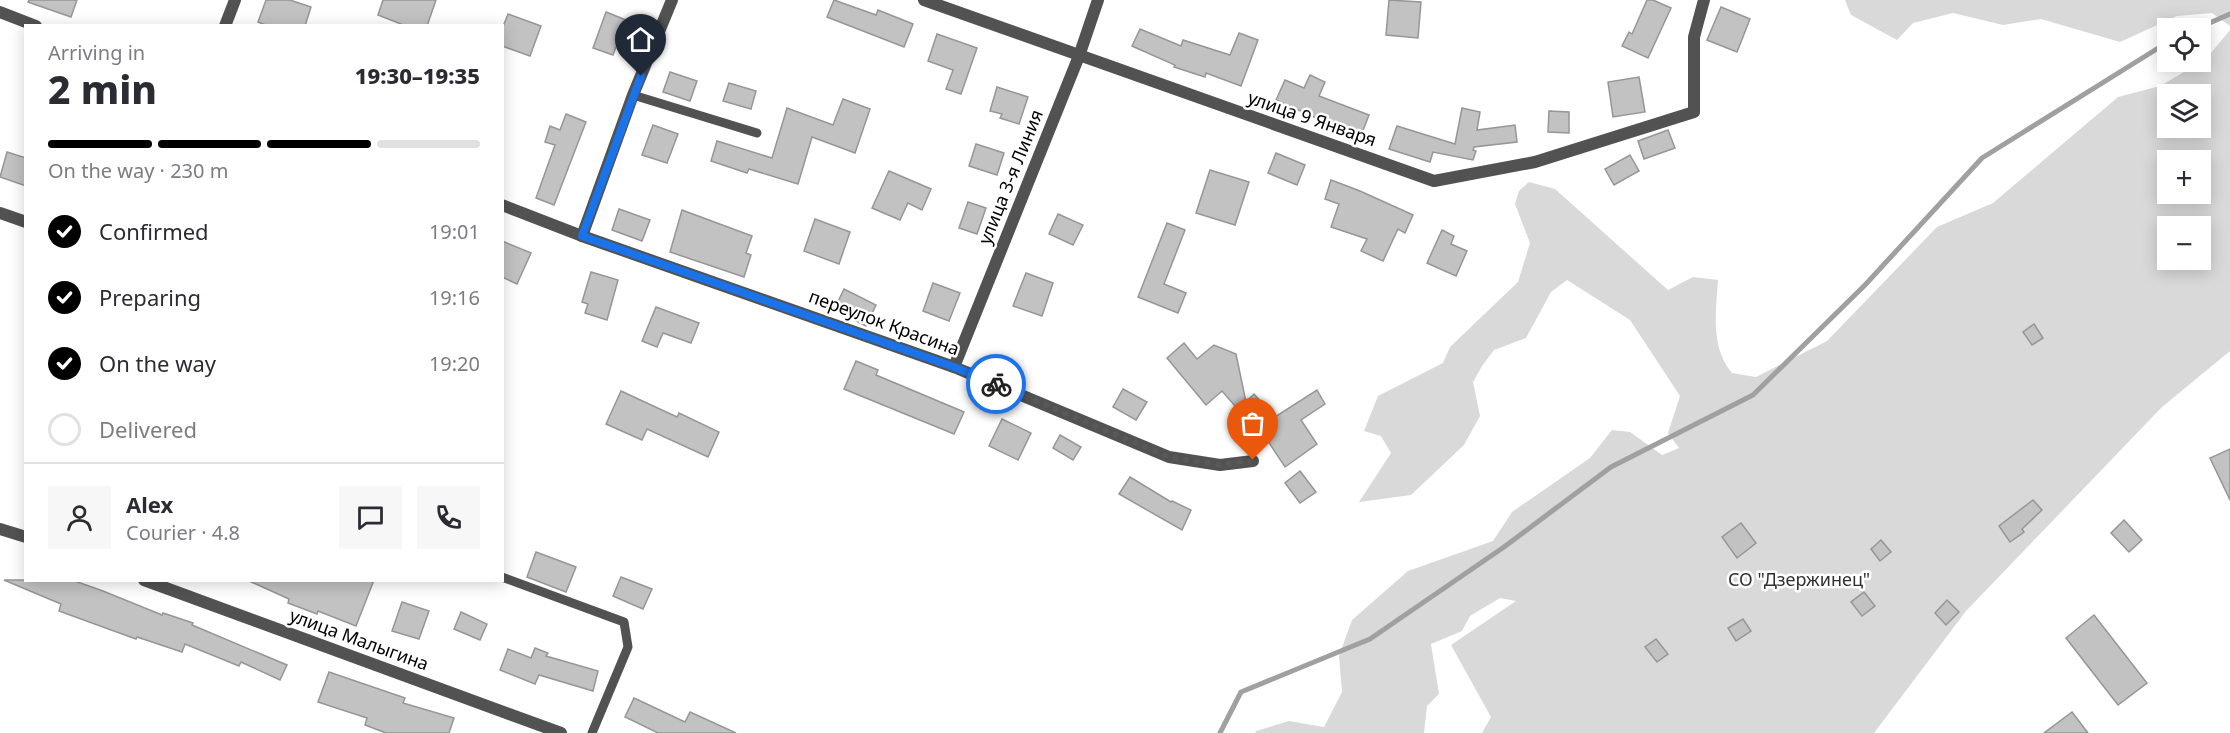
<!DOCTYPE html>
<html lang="en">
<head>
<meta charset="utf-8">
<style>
	:root { --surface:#fff; --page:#f7f7f7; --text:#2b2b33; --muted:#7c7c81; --line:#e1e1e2; --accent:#000 }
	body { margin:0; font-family:"Noto Sans",sans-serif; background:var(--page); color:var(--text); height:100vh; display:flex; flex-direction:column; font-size:22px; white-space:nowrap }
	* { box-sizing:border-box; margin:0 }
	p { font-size:20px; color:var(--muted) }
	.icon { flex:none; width:33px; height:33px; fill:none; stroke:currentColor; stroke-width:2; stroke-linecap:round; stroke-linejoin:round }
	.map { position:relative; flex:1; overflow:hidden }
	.side { position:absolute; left:24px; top:24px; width:480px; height:558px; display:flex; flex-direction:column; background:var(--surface); border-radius:0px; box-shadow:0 3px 15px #0003 }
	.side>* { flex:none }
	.buttons { position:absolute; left:2157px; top:18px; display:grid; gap:12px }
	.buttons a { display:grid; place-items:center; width:54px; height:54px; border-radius:0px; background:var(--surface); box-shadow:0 3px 15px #0003; font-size:30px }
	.pin { position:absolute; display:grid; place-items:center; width:51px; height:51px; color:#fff; margin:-62px -26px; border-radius:50% 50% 50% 0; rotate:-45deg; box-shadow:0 0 6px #0007 }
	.pin .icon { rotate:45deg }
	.courier { position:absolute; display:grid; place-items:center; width:60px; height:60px; margin:-30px; border:4px solid #1a73e8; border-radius:50%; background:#fff; color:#222; box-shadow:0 2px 8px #0007 }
	.summary em { font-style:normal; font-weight:800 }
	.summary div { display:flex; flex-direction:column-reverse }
	.summary { display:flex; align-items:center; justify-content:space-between; height:102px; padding:0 24px }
	h1 { font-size:39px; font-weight:800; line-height:45px }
	.bar { display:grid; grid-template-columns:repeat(4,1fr); gap:9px 6px; align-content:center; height:72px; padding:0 24px }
	.bar i { height:8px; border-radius:4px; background:var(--line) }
	.bar .active { background:var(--accent) }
	.bar p { grid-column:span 4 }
	.line { display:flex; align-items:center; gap:15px; padding:0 24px; border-top:2px solid var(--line) }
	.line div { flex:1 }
	.round { display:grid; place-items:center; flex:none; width:63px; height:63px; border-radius:0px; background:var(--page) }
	ol { padding:0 24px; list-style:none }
	li { display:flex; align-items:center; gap:18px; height:66px }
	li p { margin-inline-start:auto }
	li .icon { padding:6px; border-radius:50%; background:var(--accent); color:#fff; stroke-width:4 }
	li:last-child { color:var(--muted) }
	li i { width:33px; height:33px; border:3px solid var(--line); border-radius:50% }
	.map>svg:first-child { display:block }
	.green { fill:#d9d9d9; fill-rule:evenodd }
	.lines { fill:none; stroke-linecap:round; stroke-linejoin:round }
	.stream { stroke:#a0a0a0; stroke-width:5 }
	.building { fill:#c2c2c2; stroke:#969696; stroke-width:1.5 }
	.lane { stroke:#525252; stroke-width:9 }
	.street { stroke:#525252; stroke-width:12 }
	.done { stroke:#595959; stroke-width:6; stroke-dasharray:0 10.8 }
	.route { stroke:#1a73e8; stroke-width:8 }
	.labels { text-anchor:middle; stroke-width:5; stroke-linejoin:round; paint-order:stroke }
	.street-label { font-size:18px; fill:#000; stroke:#fff }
	.park-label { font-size:18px; fill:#303030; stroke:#fff }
</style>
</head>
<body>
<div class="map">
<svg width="2230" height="733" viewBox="0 0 2230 733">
	<rect width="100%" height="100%" fill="#fff"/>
	<g class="green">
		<polygon points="1845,0 2230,0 2230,26 2212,13 2177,16 2120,42 2041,19 2003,25 1953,13 1913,23 1897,40 1851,15"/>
		<path d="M2230 30V351L2162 407 1966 611 1874 733H1482L1491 717 1451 645 1516 601 1500 598 1470 616 1462 631 1431 644 1439 694 1427 706 1424 733H1255L1256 731 1289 721 1324 727 1342 692 1339 656 1352 620 1408 571 1493 541 1512 512 1590 458 1612 430 1630 432 1662 455 1679 448 1668 433 1680 396 1630 320 1567 280 1551 292 1526 338 1494 350 1482 366 1473 382 1480 416 1464 445 1411 495 1359 502 1391 453 1381 436 1364 431 1378 396 1443 363 1450 347 1518 282 1530 243 1515 204 1519 191 1529 182 1555 189 1668 290 1693 277 1718 280C1716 312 1710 347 1732 373L1756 377 1827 341 1937 227 1993 203 2118 97 2160 86 2206 59ZM2168 94H2200V128H2168ZM2168 160H2200V194H2168ZM2168 226H2200V260H2168Z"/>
	</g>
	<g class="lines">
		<g class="stream">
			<polyline points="2198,28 2230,14"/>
			<polyline points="1220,733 1241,692 1370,639 1504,547 1611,467 1753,395 1865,285 1982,158 2168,42"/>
		</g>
	</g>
	<g class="building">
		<polygon points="29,0 77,0 71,17 28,2"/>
		<polygon points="266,0 290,0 311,7 305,26 268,26 258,22"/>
		<polygon points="383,0 436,0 427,26 406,26 378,15"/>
		<polygon points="834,0 876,15 878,10 913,24 904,47 827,17"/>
		<polygon points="1389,0 1421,2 1418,38 1386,35"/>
		<polygon points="1647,0 1653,0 1671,8 1648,58 1622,46 1629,32 1632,34"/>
		<polygon points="1721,7 1750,19 1737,52 1707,40"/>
		<polygon points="606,12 626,20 613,55 593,48"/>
		<polygon points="508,14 541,26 530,56 502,46 502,29"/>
		<polygon points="1140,29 1181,46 1183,40 1230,55 1239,33 1258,40 1241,86 1206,73 1205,77 1174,67 1175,65 1132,46"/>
		<polygon points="937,34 977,48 961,94 946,89 953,70 928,61"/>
		<polygon points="670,72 697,81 690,101 663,92"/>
		<polygon points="1310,75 1325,82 1319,96 1369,115 1360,138 1329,126 1330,124 1276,100 1285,80 1304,88"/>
		<polygon points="1639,77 1645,112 1613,117 1608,82"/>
		<polygon points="729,83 756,91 751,109 723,101"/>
		<polygon points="997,87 1028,97 1019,124 1000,118 1002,114 990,111"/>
		<polygon points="843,99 870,109 855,153 812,137 798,184 749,169 747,173 711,161 717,141 772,158 787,108 833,125"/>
		<polygon points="1462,108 1480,112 1477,130 1515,125 1517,142 1474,147 1473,150 1476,151 1473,160 1433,152 1430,162 1389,149 1397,126 1455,144"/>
		<polygon points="1549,111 1569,112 1569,133 1548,132"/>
		<polygon points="566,114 586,122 554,205 536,198 555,145 545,142 550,126 560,130"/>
		<polygon points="653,125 678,134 667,163 642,155"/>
		<polygon points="1668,130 1675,148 1644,159 1638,141"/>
		<polygon points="976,144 1004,153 997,175 969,166"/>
		<polygon points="7,152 26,158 26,186 0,177"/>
		<polygon points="1276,153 1305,165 1297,185 1268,173"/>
		<polygon points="1630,155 1639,171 1614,185 1605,169"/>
		<polygon points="1210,170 1249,182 1235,225 1196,213"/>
		<polygon points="889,171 931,189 922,210 908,203 900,220 872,208"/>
		<polygon points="1331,180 1360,191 1413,215 1405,233 1398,229 1383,261 1361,251 1367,239 1331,227 1339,204 1325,199"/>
		<polygon points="968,202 986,208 977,234 959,228"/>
		<polygon points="619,209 650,220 642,241 612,230"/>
		<polygon points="682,210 752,236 746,253 751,255 744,277 670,252"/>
		<polygon points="1058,214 1083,225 1073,245 1049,234"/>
		<polygon points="815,219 850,232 839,264 804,251"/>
		<polygon points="1167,223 1185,230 1164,284 1186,293 1178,313 1138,297"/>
		<polygon points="1442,230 1454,236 1451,244 1467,251 1456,276 1427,263"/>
		<polygon points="502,241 531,253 517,284 502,277"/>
		<polygon points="591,272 618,280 607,320 585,313 588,304 582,302"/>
		<polygon points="1026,273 1053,283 1042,316 1013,306"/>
		<polygon points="933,283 960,293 949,321 923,311"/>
		<polygon points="844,289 876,305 866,326 834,310"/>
		<polygon points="656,307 699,323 691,343 663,333 657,347 642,341"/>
		<polygon points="2034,324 2043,338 2032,345 2023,332"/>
		<polygon points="1184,343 1197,359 1214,345 1236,354 1246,402 1254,394 1275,417 1317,390 1325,404 1301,420 1317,444 1285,467 1258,426 1255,429 1222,391 1206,405 1167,358"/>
		<polygon points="856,361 878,370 876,375 964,412 954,434 844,389"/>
		<polygon points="1123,389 1147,402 1136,420 1113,407"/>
		<polygon points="621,391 677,417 679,413 719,432 708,457 647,429 642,440 606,424"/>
		<polygon points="1002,419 1031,433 1018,460 989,446"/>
		<polygon points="1060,435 1081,447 1073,460 1053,448"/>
		<polygon points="2230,449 2230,500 2210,458"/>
		<polygon points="1300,471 1316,492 1300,503 1285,483"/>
		<polygon points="1130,477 1171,502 1172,501 1191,510 1182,530 1119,494"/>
		<polygon points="2033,500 2042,510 2022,529 2024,532 2010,542 1999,526"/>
		<polygon points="2124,520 2142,540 2129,552 2111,533"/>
		<polygon points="1741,523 1756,543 1737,558 1722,537"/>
		<polygon points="1881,540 1891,552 1880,561 1871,549"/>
		<polygon points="536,552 576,567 566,592 527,577"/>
		<polygon points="621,577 652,589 643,609 613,596"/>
		<polygon points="4,580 72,580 103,591 162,615 163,613 193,623 192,625 287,665 280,680 241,662 239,666 185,644 182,652 137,637 136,639 59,611 61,604"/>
		<polygon points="247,580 374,580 356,626 318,611 317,614 288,603 289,599"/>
		<polygon points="1864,592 1875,606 1862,616 1851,602"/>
		<polygon points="1947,600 1959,612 1946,625 1935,613"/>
		<polygon points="402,602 429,611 419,639 392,631"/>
		<polygon points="461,612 487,624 480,640 454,629"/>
		<polygon points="2094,615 2147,683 2118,705 2066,638"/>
		<polygon points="1743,619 1751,631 1736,641 1728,628"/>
		<polygon points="1656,639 1668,654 1657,662 1645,647"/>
		<polygon points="535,648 548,653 546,656 598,671 593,691 539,675 535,684 500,670 508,649 531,658"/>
		<polygon points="329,672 405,698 403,703 454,718 449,733 386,733 365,725 367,718 318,702"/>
		<polygon points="634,698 685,722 690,712 736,733 658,733 625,717"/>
		<polygon points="2072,712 2088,733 2044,733"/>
	</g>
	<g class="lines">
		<g class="lane">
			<polyline points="633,95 757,133"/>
			<polyline points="502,577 624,622 628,647 592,733"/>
		</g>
		<g class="street">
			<polyline points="924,0 1434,181 1535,162 1694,112 1694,37 1704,0"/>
			<polyline points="0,12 36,26"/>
			<polyline points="225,26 235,0"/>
			<polyline points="502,205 582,236 954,367 1169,457 1220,465 1253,461"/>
			<polyline points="0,213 26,222"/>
			<polyline points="582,236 633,95 672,0"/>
			<polyline points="954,367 1079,56 1098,0"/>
			<polyline points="0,529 26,537"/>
			<polyline points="144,580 561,733"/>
		</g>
	</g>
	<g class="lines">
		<polyline class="done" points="996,384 1169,457 1220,465 1253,460"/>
		<polyline class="route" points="641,76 582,236 954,367 996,384"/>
	</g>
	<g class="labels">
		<g class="street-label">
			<text transform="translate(1312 119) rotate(19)" y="6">улица 9 Января</text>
			<text transform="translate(1011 177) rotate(-68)" y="6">улица 3-я Линия</text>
			<text transform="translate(884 323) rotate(20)" y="6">переулок Красина</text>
			<text transform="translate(359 640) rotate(20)" y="6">улица Малыгина</text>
		</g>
		<g class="park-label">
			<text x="1799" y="586">СО "Дзержинец"</text>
		</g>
	</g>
</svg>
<div class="buttons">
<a><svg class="icon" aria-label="locate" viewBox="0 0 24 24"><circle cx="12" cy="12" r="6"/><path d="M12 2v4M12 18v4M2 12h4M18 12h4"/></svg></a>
<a><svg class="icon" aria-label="layers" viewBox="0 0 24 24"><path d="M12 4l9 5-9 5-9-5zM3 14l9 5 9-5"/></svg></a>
<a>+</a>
<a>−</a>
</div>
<div class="pin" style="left:1253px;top:460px;background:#ea580c"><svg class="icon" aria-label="bag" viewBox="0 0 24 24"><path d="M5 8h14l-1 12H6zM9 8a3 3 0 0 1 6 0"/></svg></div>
<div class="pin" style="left:641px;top:76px;background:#1f2937"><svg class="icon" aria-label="home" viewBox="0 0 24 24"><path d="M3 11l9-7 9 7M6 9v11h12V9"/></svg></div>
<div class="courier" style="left:996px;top:384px"><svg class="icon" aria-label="bike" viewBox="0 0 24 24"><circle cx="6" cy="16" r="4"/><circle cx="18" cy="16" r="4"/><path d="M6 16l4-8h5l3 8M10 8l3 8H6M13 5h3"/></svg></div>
<section class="side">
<div class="summary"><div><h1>2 min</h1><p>Arriving in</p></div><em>19:30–19:35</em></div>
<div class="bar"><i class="active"></i><i class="active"></i><i class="active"></i><i></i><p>On the way · 230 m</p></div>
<ol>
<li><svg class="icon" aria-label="check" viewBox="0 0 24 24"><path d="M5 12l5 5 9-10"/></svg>Confirmed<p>19:01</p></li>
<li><svg class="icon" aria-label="check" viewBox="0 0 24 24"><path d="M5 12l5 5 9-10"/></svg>Preparing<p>19:16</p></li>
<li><svg class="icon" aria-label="check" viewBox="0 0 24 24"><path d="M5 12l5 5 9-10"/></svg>On the way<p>19:20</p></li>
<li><i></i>Delivered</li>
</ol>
<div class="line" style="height:108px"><a class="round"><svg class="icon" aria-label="person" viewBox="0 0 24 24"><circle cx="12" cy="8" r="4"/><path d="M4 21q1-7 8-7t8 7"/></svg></a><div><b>Alex</b><p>Courier · 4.8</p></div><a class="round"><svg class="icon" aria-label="chat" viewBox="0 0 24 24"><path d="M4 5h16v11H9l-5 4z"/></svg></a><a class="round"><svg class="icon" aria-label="phone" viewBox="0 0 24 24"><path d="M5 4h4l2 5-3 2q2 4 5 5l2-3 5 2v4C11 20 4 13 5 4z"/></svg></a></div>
</section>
</div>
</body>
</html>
